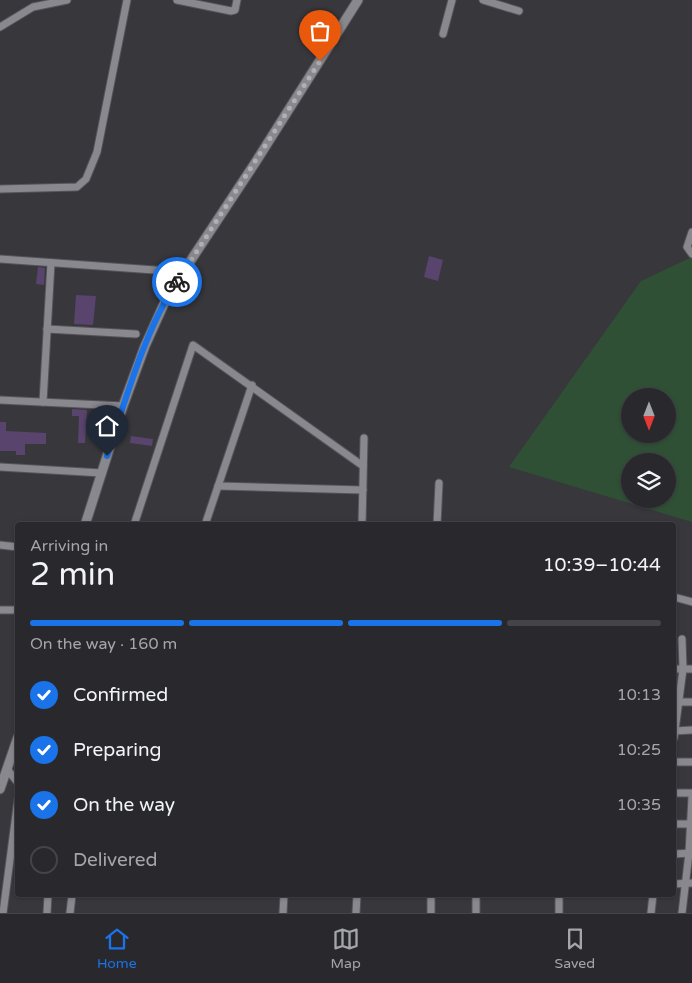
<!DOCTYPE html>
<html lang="en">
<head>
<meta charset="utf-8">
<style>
	:root { --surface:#29292d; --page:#353539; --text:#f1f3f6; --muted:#a5a6aa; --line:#454549; --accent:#1a73e8 }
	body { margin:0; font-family:"Varela Round",sans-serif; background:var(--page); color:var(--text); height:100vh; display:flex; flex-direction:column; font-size:19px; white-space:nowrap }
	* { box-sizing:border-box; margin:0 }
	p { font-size:16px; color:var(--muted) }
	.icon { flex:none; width:28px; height:28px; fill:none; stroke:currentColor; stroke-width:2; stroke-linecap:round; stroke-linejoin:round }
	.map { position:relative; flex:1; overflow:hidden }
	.details { position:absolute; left:15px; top:522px; width:661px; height:375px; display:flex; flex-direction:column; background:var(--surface); border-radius:5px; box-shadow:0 1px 4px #0004,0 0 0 1px var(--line) }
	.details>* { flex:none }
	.needle { width:32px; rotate:180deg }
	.tools { position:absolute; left:621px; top:388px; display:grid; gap:10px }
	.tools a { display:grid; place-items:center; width:55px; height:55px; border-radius:50%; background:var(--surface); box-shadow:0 1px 4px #0004,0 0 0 1px var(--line); font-size:25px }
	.pin { position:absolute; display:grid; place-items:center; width:42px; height:42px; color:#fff; margin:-51px -21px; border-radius:50% 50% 50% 0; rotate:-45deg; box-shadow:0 0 5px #0007 }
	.pin .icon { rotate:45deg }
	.courier { position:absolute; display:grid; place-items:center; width:50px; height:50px; margin:-25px; border:4px solid #1a73e8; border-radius:50%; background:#fff; color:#222; box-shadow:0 1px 6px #0007 }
	.overview em { font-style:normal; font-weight:600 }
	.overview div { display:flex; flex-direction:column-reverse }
	.overview { display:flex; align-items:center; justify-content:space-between; height:85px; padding:0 15px }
	h1 { font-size:32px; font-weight:600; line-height:38px }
	.bar { display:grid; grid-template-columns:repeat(4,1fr); gap:8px 5px; align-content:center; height:60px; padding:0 15px }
	.bar i { height:6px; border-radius:4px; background:var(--line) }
	.bar .active { background:var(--accent) }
	.bar p { grid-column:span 4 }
	ol { padding:0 15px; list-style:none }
	li { display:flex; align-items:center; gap:15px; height:55px }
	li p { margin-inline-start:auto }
	li .icon { padding:5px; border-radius:50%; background:var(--accent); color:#fff; stroke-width:4 }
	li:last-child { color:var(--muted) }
	li i { width:28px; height:28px; border:2px solid var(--line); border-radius:50% }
	.menu { display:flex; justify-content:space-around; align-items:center; height:70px; border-top:1px solid var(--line); background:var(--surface); font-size:14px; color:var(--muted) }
	.menu a { display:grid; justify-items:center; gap:2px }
	.menu .active { color:var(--accent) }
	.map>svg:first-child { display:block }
	.green { fill:#305036; fill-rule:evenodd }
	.building { fill:#59446d }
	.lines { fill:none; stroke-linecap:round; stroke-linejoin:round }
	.minor-casing { stroke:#555559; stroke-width:9 }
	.tertiary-casing { stroke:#555559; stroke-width:11 }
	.minor { stroke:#88888e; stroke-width:7 }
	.tertiary { stroke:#88888e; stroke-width:9 }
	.done { stroke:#afafb4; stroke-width:5; stroke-dasharray:0 9 }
	.route { stroke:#1a73e8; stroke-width:6 }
</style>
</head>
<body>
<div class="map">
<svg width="692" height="913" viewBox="0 0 692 913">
	<rect width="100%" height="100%" fill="#37373c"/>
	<path class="green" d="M692 257V522L509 467 641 281ZM630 396H668V434H630ZM630 461H668V499H630Z"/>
	<g class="building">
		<polygon points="429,256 443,260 438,281 424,277"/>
		<polygon points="38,267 45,268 44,285 36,284"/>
		<polygon points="76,295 96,296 93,325 74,324"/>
		<polygon points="72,409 87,410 85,443 78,443 79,416 72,416"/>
		<polygon points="0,422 6,422 6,431 46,433 46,444 25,444 25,455 16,455 16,451 0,451"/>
		<polygon points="131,436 153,439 152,446 130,443"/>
	</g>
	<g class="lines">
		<g class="minor-casing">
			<g id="minor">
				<polyline points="177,0 231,11 235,10 237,0"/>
				<polyline points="483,0 519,11"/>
				<polyline points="0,27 33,7 67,0"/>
				<polyline points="443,34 452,0"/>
				<polyline points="0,189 77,187 86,179 97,152 127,0"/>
				<polyline points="692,232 687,247 692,254"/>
				<polyline points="0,259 183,272"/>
				<polyline points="47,329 136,334"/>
				<polyline points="0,400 123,406"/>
				<polyline points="43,402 51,263"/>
				<polyline points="0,467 102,473"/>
				<polyline points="218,486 363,490"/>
				<polyline points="134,525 193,345 363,466"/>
				<polyline points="205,525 252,385"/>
				<polyline points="362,525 364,438"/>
				<polyline points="437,525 439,483"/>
				<polyline points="0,545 18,547"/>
				<polyline points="674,597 692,602"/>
				<polyline points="0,610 18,610"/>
				<polyline points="674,669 692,669"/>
				<polyline points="675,702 692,702"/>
				<polyline points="674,731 692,730"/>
				<polyline points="674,738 683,669 682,639"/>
				<polyline points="674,762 692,762"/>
				<polyline points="7,769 18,783"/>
				<polyline points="674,793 692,793"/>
				<polyline points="674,824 692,824"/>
				<polyline points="674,854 692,853"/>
				<polyline points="674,884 692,883"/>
				<polyline points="476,895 476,913"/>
				<polyline points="559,895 559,913"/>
				<polyline points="3,913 18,799"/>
				<polyline points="47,913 48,895"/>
				<polyline points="70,913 72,895"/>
				<polyline points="283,913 284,895"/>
				<polyline points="356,913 357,895"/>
				<polyline points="431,913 431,895"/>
				<polyline points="651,913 653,895"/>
				<polyline points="682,913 689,853 692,797"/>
			</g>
		</g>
		<g class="tertiary-casing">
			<g id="tertiary">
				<polyline points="85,525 123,406 145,346 168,295 255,163 358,0"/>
				<polyline points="0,789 18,737"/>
			</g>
		</g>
		<use href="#minor" class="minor"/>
		<use href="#tertiary" class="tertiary"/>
	</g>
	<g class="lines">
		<polyline class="done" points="177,282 320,61"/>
		<path class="route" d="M107 456C125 402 145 329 177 282"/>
	</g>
</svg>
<div class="tools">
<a><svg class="needle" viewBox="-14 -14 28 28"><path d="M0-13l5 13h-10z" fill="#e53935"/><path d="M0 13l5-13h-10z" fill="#a5a6aa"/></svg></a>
<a><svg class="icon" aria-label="layers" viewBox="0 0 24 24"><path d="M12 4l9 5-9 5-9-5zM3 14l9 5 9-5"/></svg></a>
</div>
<div class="pin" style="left:320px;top:61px;background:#ea580c"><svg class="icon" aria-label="bag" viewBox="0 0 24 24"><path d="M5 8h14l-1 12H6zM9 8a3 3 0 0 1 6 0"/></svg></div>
<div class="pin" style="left:107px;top:456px;background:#1f2937"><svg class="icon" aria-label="home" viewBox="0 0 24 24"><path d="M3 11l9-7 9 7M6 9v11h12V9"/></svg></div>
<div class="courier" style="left:177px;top:282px"><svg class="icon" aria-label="bike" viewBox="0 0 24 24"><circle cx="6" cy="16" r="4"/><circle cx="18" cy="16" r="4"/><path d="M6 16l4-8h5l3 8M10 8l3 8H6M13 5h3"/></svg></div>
<section class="details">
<div class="overview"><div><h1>2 min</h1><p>Arriving in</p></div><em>10:39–10:44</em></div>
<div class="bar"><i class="active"></i><i class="active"></i><i class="active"></i><i></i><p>On the way · 160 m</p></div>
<ol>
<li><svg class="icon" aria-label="check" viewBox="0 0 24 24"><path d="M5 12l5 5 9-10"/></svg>Confirmed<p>10:13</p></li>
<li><svg class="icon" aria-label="check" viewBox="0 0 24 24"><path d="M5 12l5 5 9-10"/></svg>Preparing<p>10:25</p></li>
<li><svg class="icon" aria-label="check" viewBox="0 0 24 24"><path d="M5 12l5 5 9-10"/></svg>On the way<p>10:35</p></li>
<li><i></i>Delivered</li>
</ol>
</section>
</div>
<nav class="menu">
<a class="active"><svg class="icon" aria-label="home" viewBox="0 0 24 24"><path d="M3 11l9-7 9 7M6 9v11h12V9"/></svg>Home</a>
<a><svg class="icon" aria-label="map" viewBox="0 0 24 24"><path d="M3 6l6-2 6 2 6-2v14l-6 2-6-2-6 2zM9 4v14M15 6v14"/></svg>Map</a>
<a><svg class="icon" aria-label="saved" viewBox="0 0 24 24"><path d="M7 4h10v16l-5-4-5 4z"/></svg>Saved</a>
</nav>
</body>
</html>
